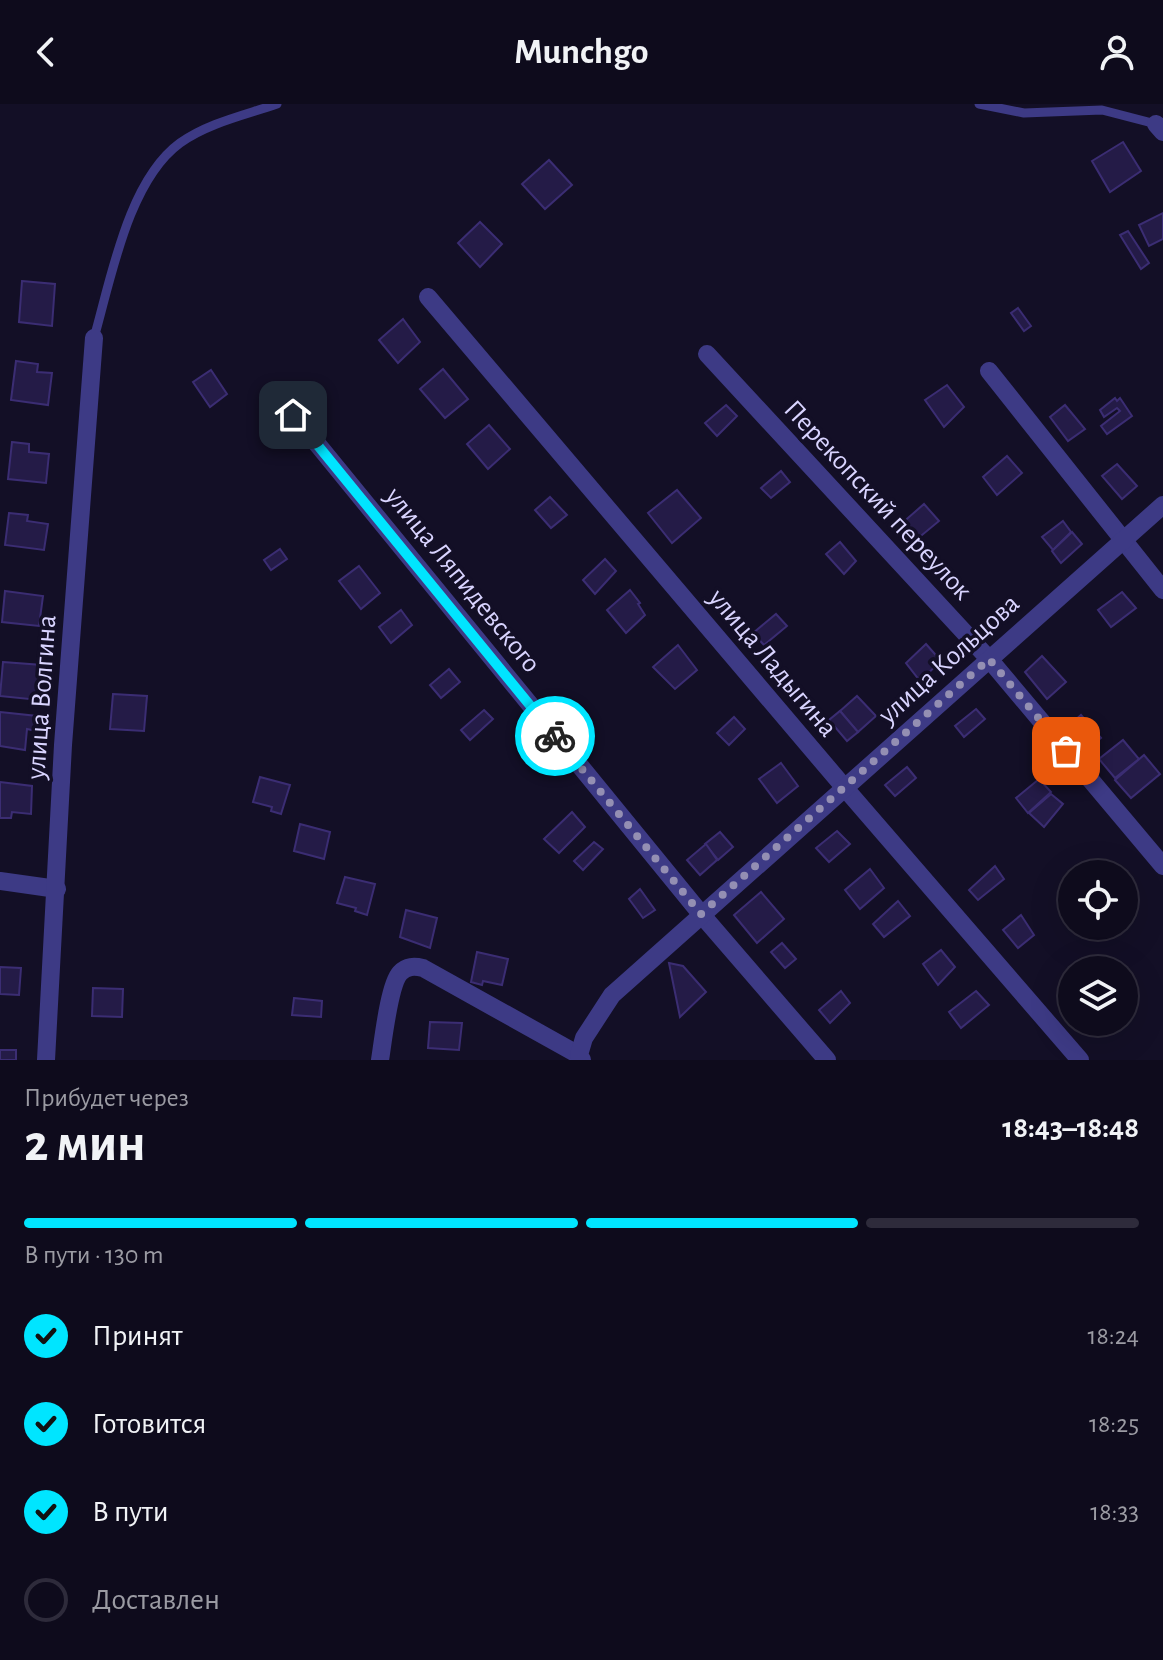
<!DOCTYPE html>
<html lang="ru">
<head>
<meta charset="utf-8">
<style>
	:root { --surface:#0e0b1c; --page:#1c1929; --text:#f1f3f6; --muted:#9b9ba3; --line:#2e2b3b; --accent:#00e5ff }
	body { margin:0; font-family:"Alegreya Sans",sans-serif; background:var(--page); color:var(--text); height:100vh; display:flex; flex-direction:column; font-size:30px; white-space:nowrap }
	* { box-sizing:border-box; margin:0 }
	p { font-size:26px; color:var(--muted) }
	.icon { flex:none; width:44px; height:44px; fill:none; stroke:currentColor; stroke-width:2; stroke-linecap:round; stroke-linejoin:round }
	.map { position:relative; height:956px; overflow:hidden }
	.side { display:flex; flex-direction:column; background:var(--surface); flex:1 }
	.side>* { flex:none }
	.buttons { position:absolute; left:1058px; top:756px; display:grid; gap:16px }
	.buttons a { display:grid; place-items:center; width:80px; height:80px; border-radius:50%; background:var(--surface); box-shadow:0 8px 32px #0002,0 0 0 2px var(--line); font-size:40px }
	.pin { position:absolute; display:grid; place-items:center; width:68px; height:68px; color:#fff; margin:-34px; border-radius:16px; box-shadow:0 4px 12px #0006 }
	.courier { position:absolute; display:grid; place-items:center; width:80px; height:80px; margin:-40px; border:6px solid #00e5ff; border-radius:50%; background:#fff; color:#222; box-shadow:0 2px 10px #0007 }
	.overview em { font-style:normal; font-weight:700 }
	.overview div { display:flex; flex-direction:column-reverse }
	.overview { display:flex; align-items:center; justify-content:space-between; height:136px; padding:0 24px }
	h1 { font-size:52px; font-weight:700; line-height:60px }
	.bar { display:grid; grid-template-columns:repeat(4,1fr); gap:12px 8px; align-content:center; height:96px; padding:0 24px }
	.bar i { height:10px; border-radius:6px; background:var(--line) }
	.bar .current { background:var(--accent) }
	.bar p { grid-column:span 4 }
	ol { padding:0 24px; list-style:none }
	li { display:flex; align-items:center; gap:24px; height:88px }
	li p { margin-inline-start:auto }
	li .icon { padding:8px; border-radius:50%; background:var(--accent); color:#111; stroke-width:4 }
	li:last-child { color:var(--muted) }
	li i { width:44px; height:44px; border:4px solid var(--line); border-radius:50% }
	header { display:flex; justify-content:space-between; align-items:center; height:104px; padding:0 24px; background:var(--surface); font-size:36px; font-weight:700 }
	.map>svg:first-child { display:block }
	.building { fill:#241b47; stroke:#3b2d73; stroke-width:2 }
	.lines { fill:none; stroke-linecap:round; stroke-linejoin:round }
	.service { stroke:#3d3a85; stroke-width:9 }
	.minor { stroke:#3d3a85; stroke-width:18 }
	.done { stroke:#948fb3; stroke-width:8; stroke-dasharray:0 14.4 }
	.route { stroke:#00e5ff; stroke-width:10 }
	.labels { text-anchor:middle; stroke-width:7; stroke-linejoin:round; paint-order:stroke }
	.street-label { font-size:28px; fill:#d9d4ff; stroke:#130f26 }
</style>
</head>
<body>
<header><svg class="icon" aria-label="back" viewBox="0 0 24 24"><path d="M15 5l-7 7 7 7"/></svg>Munchgo<svg class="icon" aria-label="person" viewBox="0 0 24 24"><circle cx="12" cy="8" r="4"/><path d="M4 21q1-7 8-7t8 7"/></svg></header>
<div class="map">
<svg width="1163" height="956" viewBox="0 0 1163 956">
	<rect width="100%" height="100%" fill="#130f26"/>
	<g class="building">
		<polygon points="1123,38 1141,67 1110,88 1092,57"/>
		<polygon points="549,56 572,81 545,105 522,80"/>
		<polygon points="1163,109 1163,135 1149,142 1139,121"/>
		<polygon points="480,118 502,140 480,163 458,139"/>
		<polygon points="1128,127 1149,159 1141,165 1120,131"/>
		<polygon points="22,177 55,180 52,222 19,218"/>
		<polygon points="1018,204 1031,222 1024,227 1011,209"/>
		<polygon points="403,215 420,238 398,259 379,236"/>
		<polygon points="16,257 38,260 37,268 52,269 48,301 11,296"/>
		<polygon points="443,265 468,295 445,314 420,285"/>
		<polygon points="211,266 227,290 210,303 193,278"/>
		<polygon points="947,281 964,303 944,323 925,296"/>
		<polygon points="1115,294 1117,297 1120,294 1132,312 1107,330 1101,322 1120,307 1117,304 1104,313 1100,306"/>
		<polygon points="726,301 737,312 717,332 705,319"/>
		<polygon points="1065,301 1085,325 1068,337 1050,313"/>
		<polygon points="489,321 510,345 488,365 467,340"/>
		<polygon points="12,338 29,340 29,348 49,350 46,379 8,375"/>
		<polygon points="1007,352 1022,369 997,391 983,373"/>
		<polygon points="1117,360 1137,382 1122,395 1102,372"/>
		<polygon points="781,367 790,378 771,394 761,384"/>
		<polygon points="677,386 701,414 672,439 648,409"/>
		<polygon points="550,393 567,411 551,424 535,406"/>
		<polygon points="924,400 939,417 916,436 901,420"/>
		<polygon points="9,409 28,411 27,417 48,420 44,446 5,441"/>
		<polygon points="1063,417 1071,428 1053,446 1042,433"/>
		<polygon points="1072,428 1082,440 1061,459 1052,447"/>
		<polygon points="840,438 856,457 844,470 826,450"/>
		<polygon points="280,445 287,455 271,466 264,456"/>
		<polygon points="605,455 616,467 595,490 583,476"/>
		<polygon points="359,462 380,489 361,505 339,477"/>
		<polygon points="630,486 640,499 638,500 645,511 626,529 607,506"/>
		<polygon points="5,487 43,492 39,522 2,518"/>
		<polygon points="1122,488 1136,504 1111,523 1098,506"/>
		<polygon points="401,506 412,521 391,539 379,523"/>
		<polygon points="776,510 787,522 764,541 753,529"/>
		<polygon points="926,540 941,557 920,577 906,559"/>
		<polygon points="678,541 697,566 675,585 653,563"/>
		<polygon points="1042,552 1066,578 1047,595 1025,568"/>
		<polygon points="3,558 42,561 39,596 0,592"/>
		<polygon points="449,565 460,578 441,594 430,581"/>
		<polygon points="113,590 147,592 144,627 110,625"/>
		<polygon points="857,592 876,612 858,628 840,607"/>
		<polygon points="976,605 985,615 964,633 955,622"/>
		<polygon points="484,606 493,615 470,636 461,626"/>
		<polygon points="840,607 858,628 847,637 829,616"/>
		<polygon points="0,608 37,612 36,627 27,625 25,646 0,642"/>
		<polygon points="1081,611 1101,634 1090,643 1072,619"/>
		<polygon points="734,613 745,625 729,641 717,629"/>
		<polygon points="1123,636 1139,655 1115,674 1099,655"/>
		<polygon points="1144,651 1160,670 1131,694 1115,676"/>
		<polygon points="781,659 798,682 777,699 759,675"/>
		<polygon points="907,663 916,674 895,692 885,681"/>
		<polygon points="260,673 290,681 281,710 271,707 272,703 253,698"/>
		<polygon points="1039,675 1051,688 1028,709 1016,694"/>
		<polygon points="0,678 32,682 31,710 12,708 11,714 0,714"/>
		<polygon points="1051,690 1063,700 1044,723 1029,709"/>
		<polygon points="572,708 585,723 559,749 544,735"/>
		<polygon points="300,720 330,728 324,755 294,747"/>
		<polygon points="837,727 850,740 829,758 816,744"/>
		<polygon points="720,728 733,743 718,756 705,740"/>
		<polygon points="594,738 603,745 583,766 574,757"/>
		<polygon points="706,740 717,756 700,771 687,756"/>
		<polygon points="995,762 1004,775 978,796 969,786"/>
		<polygon points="870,765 884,784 860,805 845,786"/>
		<polygon points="345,773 375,780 367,811 355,807 356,804 337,799"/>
		<polygon points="640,785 655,806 643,814 629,795"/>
		<polygon points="1129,786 1138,798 1124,809 1124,790"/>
		<polygon points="761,788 784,815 757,839 734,811"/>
		<polygon points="898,797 910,812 884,833 873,820"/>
		<polygon points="406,806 437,814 430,844 400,833"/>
		<polygon points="1021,811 1034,831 1018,844 1003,826"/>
		<polygon points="782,839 796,855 785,864 771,848"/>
		<polygon points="941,846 955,863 938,881 923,860"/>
		<polygon points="477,848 508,855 502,881 483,877 482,881 471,878"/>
		<polygon points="669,859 683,862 706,888 680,913"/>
		<polygon points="0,863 21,864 19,891 0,890"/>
		<polygon points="93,884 123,885 122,913 92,912"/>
		<polygon points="841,887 850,899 830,919 819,906"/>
		<polygon points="976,887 989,901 961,924 949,908"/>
		<polygon points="294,894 322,897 321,913 292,911"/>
		<polygon points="430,918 462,919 459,946 428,944"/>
		<rect x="0" y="946" width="16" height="10"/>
	</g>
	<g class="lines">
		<g class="service">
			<polyline points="979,0 1024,9 1102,6 1156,20"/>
			<path d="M94 234C111 175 128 77 180 39 208 19 245 11 277 0"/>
		</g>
		<g class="minor">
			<polyline points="1156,20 1163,28"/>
			<polyline points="428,193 844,683 1080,956"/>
			<polyline points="707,250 989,555 1163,762"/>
			<polyline points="989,267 1163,486"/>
			<polyline points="274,287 701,810 827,956"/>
			<polyline points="0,777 57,785"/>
			<polyline points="46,956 63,641 94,234"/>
			<path d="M380 956C383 938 389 881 400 869 407 862 414 862 423 864L579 951"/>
			<polyline points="582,956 579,951 584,934 612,891 1163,401"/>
		</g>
	</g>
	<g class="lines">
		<polyline class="done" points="555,632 701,810 989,555 1066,647"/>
		<polyline class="route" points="293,311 555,632"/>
	</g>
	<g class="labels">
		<g class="street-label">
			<text transform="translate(879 395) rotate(47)" y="10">Перекопский переулок</text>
			<text transform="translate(464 475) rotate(51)" y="10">улица Ляпидевского</text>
			<text transform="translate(948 554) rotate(-42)" y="10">улица Кольцова</text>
			<text transform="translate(774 558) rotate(50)" y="10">улица Ладыгина</text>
			<text transform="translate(40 593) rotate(-86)" y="10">улица Волгина</text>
		</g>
	</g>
</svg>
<div class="buttons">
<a><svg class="icon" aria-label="locate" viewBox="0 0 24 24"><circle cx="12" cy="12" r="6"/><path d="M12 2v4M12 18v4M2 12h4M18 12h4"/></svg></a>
<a><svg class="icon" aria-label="layers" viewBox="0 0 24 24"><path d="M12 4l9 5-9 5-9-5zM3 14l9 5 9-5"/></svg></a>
</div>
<div class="pin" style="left:1066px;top:647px;background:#ea580c"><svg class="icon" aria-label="bag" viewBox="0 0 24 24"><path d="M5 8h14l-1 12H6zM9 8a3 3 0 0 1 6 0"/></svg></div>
<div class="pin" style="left:293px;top:311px;background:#1f2937"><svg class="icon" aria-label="home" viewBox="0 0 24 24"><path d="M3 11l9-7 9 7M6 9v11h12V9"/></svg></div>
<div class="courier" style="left:555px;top:632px"><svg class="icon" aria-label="bike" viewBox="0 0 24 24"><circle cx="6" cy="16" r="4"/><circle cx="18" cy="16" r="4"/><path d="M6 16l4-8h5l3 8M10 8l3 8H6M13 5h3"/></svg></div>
</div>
<section class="side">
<div class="overview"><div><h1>2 мин</h1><p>Прибудет через</p></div><em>18:43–18:48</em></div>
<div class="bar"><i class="current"></i><i class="current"></i><i class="current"></i><i></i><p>В пути · 130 m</p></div>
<ol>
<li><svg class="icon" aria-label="check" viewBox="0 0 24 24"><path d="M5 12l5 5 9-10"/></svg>Принят<p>18:24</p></li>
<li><svg class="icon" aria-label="check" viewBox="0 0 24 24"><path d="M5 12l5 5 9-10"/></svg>Готовится<p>18:25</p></li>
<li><svg class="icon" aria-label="check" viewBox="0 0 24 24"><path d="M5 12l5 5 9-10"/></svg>В пути<p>18:33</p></li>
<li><i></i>Доставлен</li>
</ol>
</section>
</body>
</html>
